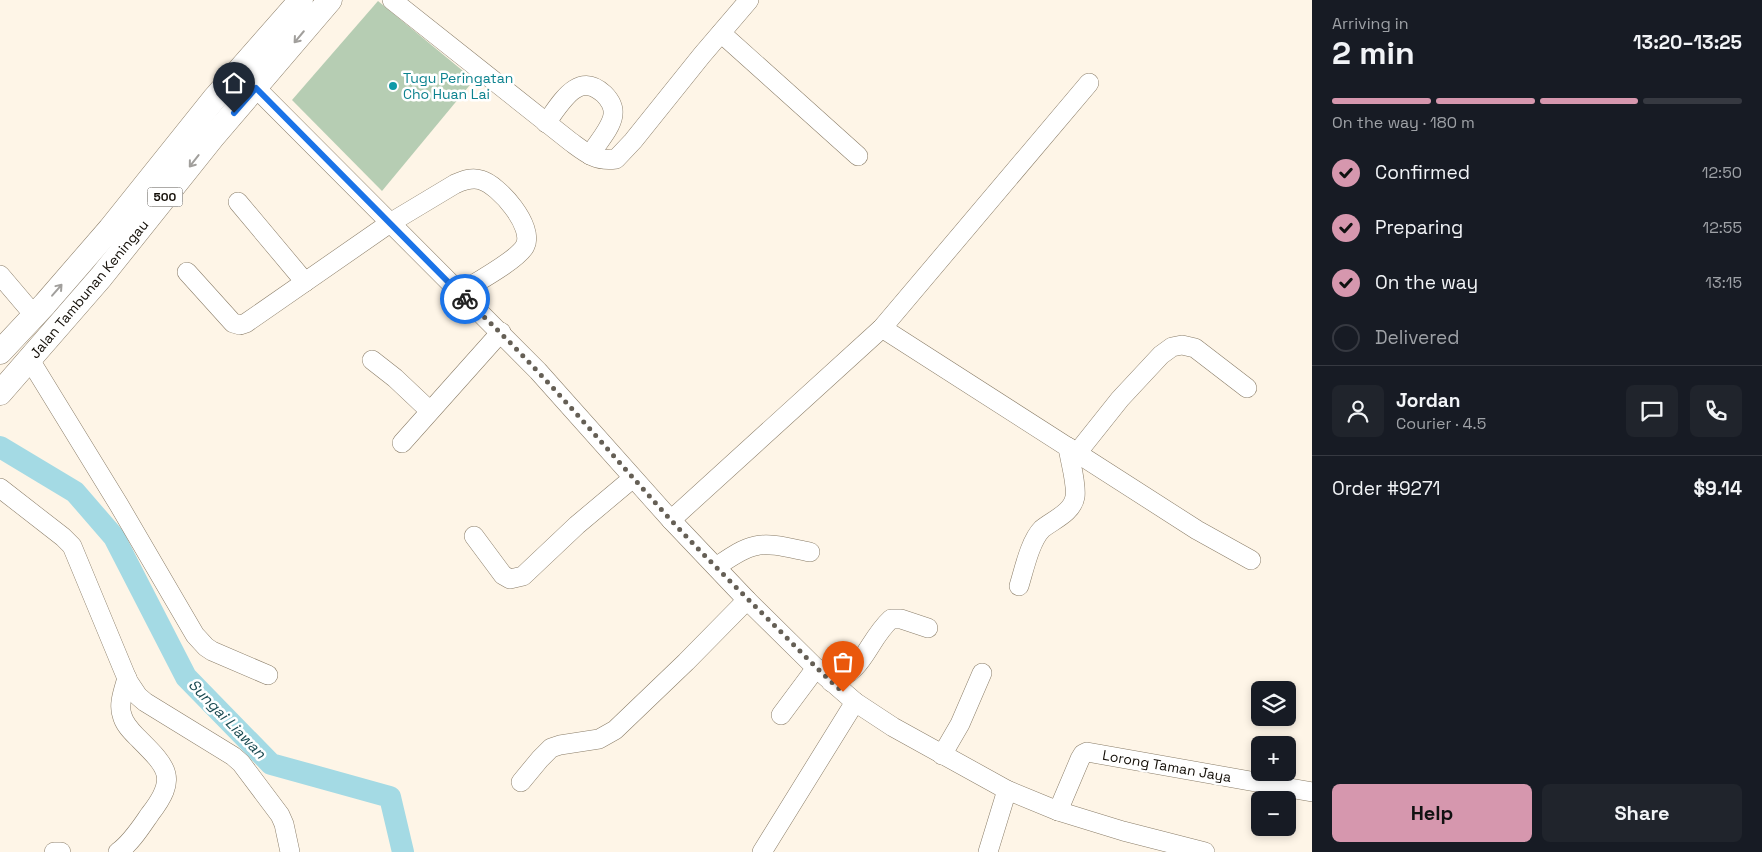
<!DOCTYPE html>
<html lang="en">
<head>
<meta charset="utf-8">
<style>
	:root { --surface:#171b24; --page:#20242c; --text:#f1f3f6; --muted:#9ea1a6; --line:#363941; --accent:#d697ae }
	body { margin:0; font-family:"Space Grotesk",sans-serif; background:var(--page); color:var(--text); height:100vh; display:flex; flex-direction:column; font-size:19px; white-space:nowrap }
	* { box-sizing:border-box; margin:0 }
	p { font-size:16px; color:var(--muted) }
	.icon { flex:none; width:28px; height:28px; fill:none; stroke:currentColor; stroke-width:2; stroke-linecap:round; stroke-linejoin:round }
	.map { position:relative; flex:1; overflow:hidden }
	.drawer { display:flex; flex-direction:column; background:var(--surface); width:450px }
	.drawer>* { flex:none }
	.tools { position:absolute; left:1251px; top:681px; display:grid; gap:10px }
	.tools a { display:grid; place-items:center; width:45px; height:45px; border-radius:8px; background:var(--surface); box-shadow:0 2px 8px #0003; font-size:25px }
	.pin { position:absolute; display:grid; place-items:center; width:42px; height:42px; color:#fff; margin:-51px -21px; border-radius:50% 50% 50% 0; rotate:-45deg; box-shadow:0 0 5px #0007 }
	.pin .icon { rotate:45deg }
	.courier { position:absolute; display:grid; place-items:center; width:50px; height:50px; margin:-25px; border:4px solid #1a73e8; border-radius:50%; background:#fff; color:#222; box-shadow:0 1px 6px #0007 }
	.overview em { font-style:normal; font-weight:600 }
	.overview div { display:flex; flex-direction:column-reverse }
	.overview { display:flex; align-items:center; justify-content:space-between; height:85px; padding:0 20px }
	h1 { font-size:32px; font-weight:600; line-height:38px }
	.bar { display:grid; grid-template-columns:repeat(4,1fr); gap:8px 5px; align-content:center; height:60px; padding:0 20px }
	.bar i { height:6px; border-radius:4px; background:var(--line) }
	.bar .selected { background:var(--accent) }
	.bar p { grid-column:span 4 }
	.line { display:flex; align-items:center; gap:12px; padding:0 20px; border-top:1px solid var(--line) }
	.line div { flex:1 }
	.round { display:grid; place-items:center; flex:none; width:52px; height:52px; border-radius:8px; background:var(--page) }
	ol { padding:0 20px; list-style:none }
	li { display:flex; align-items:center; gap:15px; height:55px }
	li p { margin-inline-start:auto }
	li .icon { padding:5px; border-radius:50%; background:var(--accent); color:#111; stroke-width:4 }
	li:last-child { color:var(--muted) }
	li i { width:28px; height:28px; border:2px solid var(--line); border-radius:50% }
	.button { display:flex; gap:10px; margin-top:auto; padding:10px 20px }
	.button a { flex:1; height:58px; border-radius:8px; background:var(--accent); color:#111; font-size:20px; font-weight:600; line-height:58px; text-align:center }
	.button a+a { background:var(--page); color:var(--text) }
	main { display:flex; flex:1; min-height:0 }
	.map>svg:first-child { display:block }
	.green { fill:#b6cdb3 }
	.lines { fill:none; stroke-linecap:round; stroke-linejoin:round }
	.river { stroke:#a4dae4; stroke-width:22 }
	.minor-casing { stroke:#8a7d68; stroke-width:20 }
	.major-casing { stroke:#8a7d68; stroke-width:25 }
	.minor { stroke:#fff; stroke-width:19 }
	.major { stroke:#fff; stroke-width:24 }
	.oneway { stroke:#a19f9c }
	.done { stroke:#655f55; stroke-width:5; stroke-dasharray:0 9 }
	.route { stroke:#1a73e8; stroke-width:6 }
	.culture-dot { fill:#0f9aa8; stroke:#fff; stroke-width:2 }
	.labels { text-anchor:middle; stroke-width:5; stroke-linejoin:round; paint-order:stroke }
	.shield { fill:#fff; stroke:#5a5651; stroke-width:1 }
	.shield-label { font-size:12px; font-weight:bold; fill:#130e07 }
	.culture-label { font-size:14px; fill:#0d838f; stroke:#fff; text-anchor:start }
	.street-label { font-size:14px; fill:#130e07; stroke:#fff }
	.water-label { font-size:15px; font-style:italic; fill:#1a4a51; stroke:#fff }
</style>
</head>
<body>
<main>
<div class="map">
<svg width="1312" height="852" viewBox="0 0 1312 852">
	<rect width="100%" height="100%" fill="#fef5e7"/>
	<polygon class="green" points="378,1 474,80 382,191 292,100"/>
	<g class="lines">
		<polyline class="river" points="0,447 75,492 114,537 186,677 271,764 390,797 403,852"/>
		<g class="minor-casing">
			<g id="minor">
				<path d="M392 0 571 142C586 153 596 162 616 159L633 141 702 55 749 0"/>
				<polyline points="721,33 858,156"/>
				<polyline points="256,88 538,371 671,520 747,600 816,668 855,702 893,727 1007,790 1058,811 1123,831 1205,852"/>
				<path d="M546 123C561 103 578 70 604 94 610 100 614 107 613 115 611 129 597 143 590 155"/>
				<polyline points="238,202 305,282"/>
				<path d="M187 272 233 323 240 325 246 323 390 223 455 184C464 180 472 177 481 180 499 185 535 227 525 246 518 260 473 284 459 293"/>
				<polyline points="0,275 34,315"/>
				<polyline points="882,328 1197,530 1251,560"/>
				<polyline points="30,360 119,505 195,635 206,647 212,651 268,675"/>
				<polyline points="372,360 395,378 430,411"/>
				<polyline points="402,443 501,332"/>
				<polyline points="1077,453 1120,399 1161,355 1172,347 1182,345 1195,348 1247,388"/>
				<polyline points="0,488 63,537 72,546 128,681 138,696 145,702 233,756 241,763 280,815 284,824 290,852"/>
				<polyline points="671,520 882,328 1089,83"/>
				<polyline points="474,536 503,575 510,579 523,576 577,525 633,478"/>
				<path d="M716 567C728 559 741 549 755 546 771 542 793 549 810 552"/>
				<path d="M1019 586C1024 570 1030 541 1042 529 1053 520 1072 513 1075 497 1077 483 1070 462 1068 447"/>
				<path d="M831 682C865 671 867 641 891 619H901L928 628"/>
				<polyline points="781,715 816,668"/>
				<polyline points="942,755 960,724 982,673"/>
				<polyline points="521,782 540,759 551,748 560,745 599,739 615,730 686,662 747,600"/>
				<polyline points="1058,811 1080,759 1083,754 1087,752 1312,792"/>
				<polyline points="54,852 61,852"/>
				<path d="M118 852C131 843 141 827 150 814 179 777 167 767 137 737 131 731 124 724 122 715 118 704 124 689 127 678"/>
				<polyline points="762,852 855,702"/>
				<polyline points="988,852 1007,790"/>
			</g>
		</g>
		<g class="major-casing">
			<g id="major">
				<polyline points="0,352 45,304 110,229 214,99 301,0"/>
				<polyline points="0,393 101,277 212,138 330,0"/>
			</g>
		</g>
		<use href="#minor" class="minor"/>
		<use href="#major" class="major"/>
	</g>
	<defs><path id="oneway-shaft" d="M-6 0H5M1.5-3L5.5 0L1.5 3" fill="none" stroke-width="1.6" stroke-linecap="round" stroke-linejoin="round" transform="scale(1.25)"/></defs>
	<g class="oneway">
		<use href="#oneway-shaft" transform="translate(299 37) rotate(130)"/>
		<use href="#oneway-shaft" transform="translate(194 161) rotate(128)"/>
		<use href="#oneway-shaft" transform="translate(57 290) rotate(-49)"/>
	</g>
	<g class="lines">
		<path class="done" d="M465 299C539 367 602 444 669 518 707 559 747 598 786 637 805 656 823 675 843 692"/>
		<polyline class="route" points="234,113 256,88 465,299"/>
	</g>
	<circle class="culture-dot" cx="393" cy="86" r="5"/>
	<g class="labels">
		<rect class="shield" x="147.5" y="187.5" width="35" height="19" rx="4"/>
		<g class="shield-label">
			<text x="165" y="201">500</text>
		</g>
		<g class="culture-label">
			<text x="403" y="83">Tugu Peringatan<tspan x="403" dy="16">Cho Huan Lai</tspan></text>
		</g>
		<g class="street-label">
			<text transform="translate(89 289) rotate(-50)" y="5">Jalan Tambunan Keningau</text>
			<text transform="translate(1167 766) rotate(10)" y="5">Lorong Taman Jaya</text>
		</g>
		<g class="water-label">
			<text transform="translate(227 719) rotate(46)" y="5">Sungai Liawan</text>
		</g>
	</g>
</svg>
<div class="tools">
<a><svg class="icon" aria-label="layers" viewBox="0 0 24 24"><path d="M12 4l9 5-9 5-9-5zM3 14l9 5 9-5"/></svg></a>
<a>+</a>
<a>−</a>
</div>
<div class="pin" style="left:843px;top:692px;background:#ea580c"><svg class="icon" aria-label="bag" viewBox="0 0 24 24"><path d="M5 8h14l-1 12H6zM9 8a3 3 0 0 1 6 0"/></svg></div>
<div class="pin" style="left:234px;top:113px;background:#1f2937"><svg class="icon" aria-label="home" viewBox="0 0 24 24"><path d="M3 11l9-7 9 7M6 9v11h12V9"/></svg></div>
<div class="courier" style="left:465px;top:299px"><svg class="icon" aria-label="bike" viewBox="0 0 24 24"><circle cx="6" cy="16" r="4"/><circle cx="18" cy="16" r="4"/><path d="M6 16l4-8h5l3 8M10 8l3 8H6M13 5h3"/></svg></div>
</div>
<section class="drawer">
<div class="overview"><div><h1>2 min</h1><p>Arriving in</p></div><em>13:20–13:25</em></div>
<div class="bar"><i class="selected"></i><i class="selected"></i><i class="selected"></i><i></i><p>On the way · 180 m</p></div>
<ol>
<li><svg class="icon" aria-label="check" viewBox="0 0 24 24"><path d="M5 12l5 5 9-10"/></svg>Confirmed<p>12:50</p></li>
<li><svg class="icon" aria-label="check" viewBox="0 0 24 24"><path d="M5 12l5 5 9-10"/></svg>Preparing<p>12:55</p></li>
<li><svg class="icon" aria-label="check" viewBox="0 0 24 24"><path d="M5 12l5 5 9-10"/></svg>On the way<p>13:15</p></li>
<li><i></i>Delivered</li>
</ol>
<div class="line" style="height:90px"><a class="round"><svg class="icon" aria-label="person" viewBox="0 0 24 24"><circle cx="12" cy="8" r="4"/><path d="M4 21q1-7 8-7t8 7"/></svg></a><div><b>Jordan</b><p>Courier · 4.5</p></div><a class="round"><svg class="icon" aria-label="chat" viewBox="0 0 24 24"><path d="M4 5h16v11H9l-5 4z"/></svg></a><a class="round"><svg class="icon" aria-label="phone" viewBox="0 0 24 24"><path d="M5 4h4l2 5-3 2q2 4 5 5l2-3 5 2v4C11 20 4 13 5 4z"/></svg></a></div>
<div class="line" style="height:65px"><div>Order #9271</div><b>$9.14</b></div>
<div class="button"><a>Help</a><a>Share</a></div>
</section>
</main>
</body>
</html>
